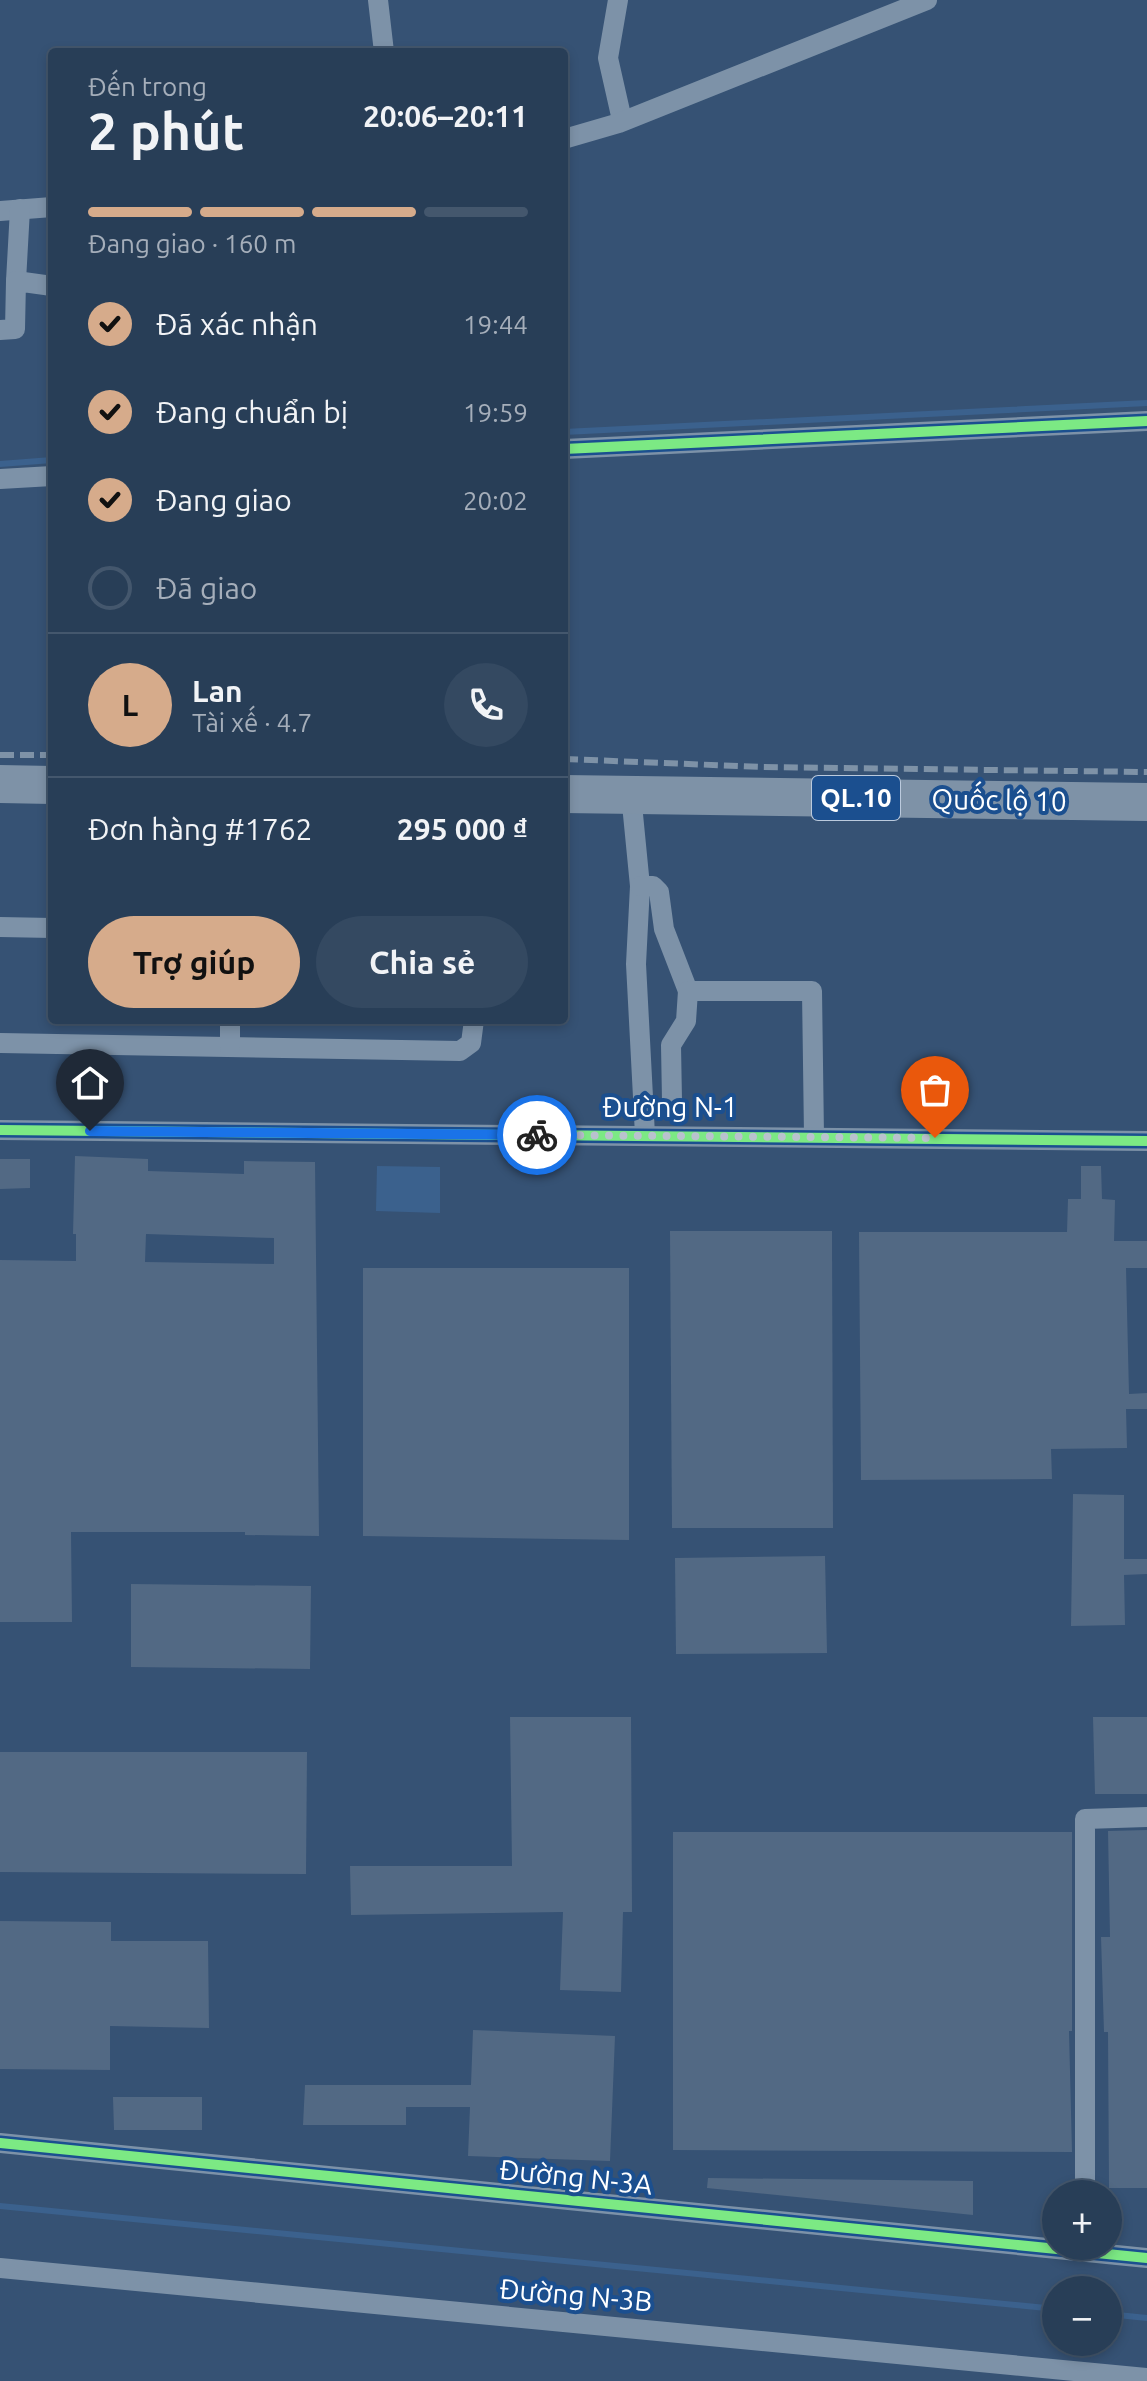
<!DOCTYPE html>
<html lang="vi">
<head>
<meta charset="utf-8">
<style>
	:root { --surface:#283e57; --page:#344961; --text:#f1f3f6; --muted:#a5aeba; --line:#44576d; --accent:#d6ab8b }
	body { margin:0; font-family:Ubuntu,sans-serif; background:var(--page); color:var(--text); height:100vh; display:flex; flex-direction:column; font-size:30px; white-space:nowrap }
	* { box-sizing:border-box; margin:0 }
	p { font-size:26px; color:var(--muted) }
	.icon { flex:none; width:44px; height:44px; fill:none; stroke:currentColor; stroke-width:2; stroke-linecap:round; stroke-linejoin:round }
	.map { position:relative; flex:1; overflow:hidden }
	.sheet { position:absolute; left:48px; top:48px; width:520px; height:976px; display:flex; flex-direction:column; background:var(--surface); border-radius:8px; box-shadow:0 4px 12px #0003,0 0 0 2px var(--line) }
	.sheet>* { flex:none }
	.buttons { position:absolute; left:1042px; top:2180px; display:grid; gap:16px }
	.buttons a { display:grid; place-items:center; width:80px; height:80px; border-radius:50%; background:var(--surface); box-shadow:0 4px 12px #0003,0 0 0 2px var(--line); font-size:40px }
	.pin { position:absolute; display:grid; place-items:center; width:68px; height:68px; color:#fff; margin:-82px -34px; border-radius:50% 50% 50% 0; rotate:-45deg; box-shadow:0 0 8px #0007 }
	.pin .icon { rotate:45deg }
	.courier { position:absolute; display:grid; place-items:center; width:80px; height:80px; margin:-40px; border:6px solid #1a73e8; border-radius:50%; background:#fff; color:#222; box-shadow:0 2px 10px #0007 }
	.headline em { font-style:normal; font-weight:700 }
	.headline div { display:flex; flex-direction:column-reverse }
	.headline { display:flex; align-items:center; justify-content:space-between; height:136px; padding:0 40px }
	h1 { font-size:52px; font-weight:700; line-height:60px }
	.bar { display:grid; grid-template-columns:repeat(4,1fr); gap:12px 8px; align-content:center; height:96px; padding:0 40px }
	.bar i { height:10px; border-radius:6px; background:var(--line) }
	.bar .on { background:var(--accent) }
	.bar p { grid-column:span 4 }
	.line { display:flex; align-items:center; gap:20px; padding:0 40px; border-top:2px solid var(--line) }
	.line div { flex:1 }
	.round { display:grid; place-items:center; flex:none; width:84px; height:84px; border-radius:42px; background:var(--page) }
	ol { padding:0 40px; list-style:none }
	li { display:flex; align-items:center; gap:24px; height:88px }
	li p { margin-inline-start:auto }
	li .icon { padding:8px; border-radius:50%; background:var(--accent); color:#111; stroke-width:4 }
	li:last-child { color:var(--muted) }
	li i { width:44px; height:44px; border:4px solid var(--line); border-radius:50% }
	.action { display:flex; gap:16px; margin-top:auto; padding:16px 40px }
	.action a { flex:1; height:92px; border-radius:48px; background:var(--accent); color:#111; font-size:32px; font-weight:700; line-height:92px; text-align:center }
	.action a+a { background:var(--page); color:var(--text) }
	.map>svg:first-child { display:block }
	.water { fill:#3b618d }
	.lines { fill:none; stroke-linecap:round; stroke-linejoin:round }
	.stream { stroke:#3b618d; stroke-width:6 }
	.building { fill:#526984; fill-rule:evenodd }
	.street { stroke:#7d92a8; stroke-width:20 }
	.highway { stroke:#7e92a7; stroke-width:38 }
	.rail { stroke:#7e92a7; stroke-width:6; stroke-dasharray:14 6; stroke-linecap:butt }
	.cycleway-casing { stroke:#1b4f8f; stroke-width:15 }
	.cycleway { stroke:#7ce984; stroke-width:10 }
	.done { stroke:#b9c2ce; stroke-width:8; stroke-dasharray:0 14.4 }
	.route { stroke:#1a73e8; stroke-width:10 }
	.labels { text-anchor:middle; stroke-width:8; stroke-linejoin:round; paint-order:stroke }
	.shield { fill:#1b4f8f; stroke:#bbcadd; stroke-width:2 }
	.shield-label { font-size:26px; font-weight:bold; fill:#fff }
	.street-label { font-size:28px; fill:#fff; stroke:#1b4f8f }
</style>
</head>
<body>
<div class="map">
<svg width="1147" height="2381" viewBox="0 0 1147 2381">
	<rect width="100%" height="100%" fill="#365274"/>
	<polygon class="water" points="377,1166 440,1167 440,1213 376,1211"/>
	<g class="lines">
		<g class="stream">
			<polyline points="564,432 1147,403"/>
			<polyline points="0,464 52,460"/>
			<polyline points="0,2206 1056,2309"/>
			<polyline points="1108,2314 1147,2318"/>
		</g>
	</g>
	<g class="building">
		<path d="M75 1156 148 1159V1171L244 1174V1161L315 1162 319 1536 245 1535V1532H71L72 1622H0V1260L76 1261V1234H73ZM146 1234 274 1238V1264L145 1262Z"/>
		<polygon points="0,1159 30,1159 30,1188 0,1189"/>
		<polygon points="1081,1166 1101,1166 1102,1199 1115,1200 1114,1241 1147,1241 1147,1268 1126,1268 1129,1394 1147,1393 1147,1409 1126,1409 1127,1448 1051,1449 1052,1479 861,1480 859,1232 1067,1232 1068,1199 1081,1199"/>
		<polygon points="670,1231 832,1231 833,1528 672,1528"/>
		<polygon points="363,1268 629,1268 629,1540 363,1536"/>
		<polygon points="1073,1494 1124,1495 1124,1559 1147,1559 1147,1574 1124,1575 1125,1625 1071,1626"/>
		<polygon points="825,1556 827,1653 676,1654 675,1558"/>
		<polygon points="131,1584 311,1586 310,1669 131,1667"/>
		<polygon points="510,1717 631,1717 632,1912 623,1912 621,1992 560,1990 563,1912 351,1915 350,1866 512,1866"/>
		<polygon points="1093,1717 1147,1717 1147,1794 1095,1794"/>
		<polygon points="0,1752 307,1752 306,1874 0,1872"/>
		<polygon points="1147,1830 1147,2188 1109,2188 1108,2032 1104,2032 1101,1937 1110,1937 1108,1831"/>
		<polygon points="673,1832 1072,1832 1072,2031 1069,2031 1072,2152 673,2150"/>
		<polygon points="0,1921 111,1922 111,1941 208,1941 209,2028 110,2026 110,2070 0,2069"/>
		<polygon points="473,2030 615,2036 610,2161 468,2156 470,2107 406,2107 406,2125 303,2125 305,2085 471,2085"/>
		<polygon points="113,2097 202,2097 202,2130 114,2130"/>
		<polygon points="708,2178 973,2181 973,2215 707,2188"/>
	</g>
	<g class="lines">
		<g class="street">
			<polyline points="378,0 384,52"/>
			<polyline points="618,0 608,58 622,120"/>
			<polyline points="564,139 619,123 927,0"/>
			<polyline points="0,211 52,207"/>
			<polyline points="16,281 20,209"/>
			<polyline points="0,330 15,329 16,281 52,286"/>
			<polyline points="564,449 1147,421"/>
			<polyline points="0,479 52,476"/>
			<polyline points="631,794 640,886 636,964 645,1135"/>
			<polyline points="640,886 653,886 659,892 664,929 688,991"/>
			<polyline points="0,927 52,928"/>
			<polyline points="0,1043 460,1051 471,1043 474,1020"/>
			<polyline points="230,1047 230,1020"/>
			<polyline points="672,1101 671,1045 686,1021 688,991 812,991 814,1136"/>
			<polyline points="0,1130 1147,1141"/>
			<polyline points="0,2143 1147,2258"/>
			<polyline points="1085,2194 1085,1819 1147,1817"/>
			<polyline points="0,2268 1147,2378"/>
		</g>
		<g class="highway">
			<polyline points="0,784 52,785"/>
			<polyline points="564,794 1147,802"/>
		</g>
		<g class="rail">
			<polyline points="0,755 52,755"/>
			<polyline points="564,759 763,767 1147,772"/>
		</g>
		<g class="cycleway-casing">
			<g id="cycleway">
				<polyline points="564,449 1147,421"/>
				<polyline points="0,1130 1147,1141"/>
				<polyline points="0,2143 1147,2258"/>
			</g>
		</g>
		<use href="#cycleway" class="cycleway"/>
	</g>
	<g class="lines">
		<polyline class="done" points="537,1135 935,1138"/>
		<polyline class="route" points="90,1131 537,1135"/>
	</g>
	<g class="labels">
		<rect class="shield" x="812" y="776" width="88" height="44" rx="6"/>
		<g class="shield-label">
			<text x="856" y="807">QL.10</text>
		</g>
		<g class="street-label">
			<text transform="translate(999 800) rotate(1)" y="10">Quốc lộ 10</text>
			<text x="670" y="1117">Đường N-1</text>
			<text transform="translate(576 2177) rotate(6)" y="10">Đường N-3A</text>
			<text transform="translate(576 2295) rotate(5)" y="10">Đường N-3B</text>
		</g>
	</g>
</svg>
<div class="buttons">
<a>+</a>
<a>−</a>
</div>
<div class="pin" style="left:935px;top:1138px;background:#ea580c"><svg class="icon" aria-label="bag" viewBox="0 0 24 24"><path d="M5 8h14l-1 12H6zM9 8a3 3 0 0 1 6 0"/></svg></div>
<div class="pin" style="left:90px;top:1131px;background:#1f2937"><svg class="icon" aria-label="home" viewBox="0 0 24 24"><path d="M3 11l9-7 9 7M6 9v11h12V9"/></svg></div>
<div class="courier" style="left:537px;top:1135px"><svg class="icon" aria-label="bike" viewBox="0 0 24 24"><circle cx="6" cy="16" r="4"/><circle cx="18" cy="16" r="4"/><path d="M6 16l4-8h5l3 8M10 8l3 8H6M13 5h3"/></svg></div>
<section class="sheet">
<div class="headline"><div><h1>2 phút</h1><p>Đến trong</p></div><em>20:06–20:11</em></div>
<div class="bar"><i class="on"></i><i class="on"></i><i class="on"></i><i></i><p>Đang giao · 160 m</p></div>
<ol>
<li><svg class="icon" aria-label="check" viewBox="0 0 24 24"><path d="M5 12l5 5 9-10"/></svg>Đã xác nhận<p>19:44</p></li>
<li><svg class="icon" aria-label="check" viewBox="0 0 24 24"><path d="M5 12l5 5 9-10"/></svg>Đang chuẩn bị<p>19:59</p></li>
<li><svg class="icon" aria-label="check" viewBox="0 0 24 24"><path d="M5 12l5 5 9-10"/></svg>Đang giao<p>20:02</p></li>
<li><i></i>Đã giao</li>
</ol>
<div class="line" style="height:144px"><b class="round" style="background:var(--accent);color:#111">L</b><div><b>Lan</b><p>Tài xế · 4.7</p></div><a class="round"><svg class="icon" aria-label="phone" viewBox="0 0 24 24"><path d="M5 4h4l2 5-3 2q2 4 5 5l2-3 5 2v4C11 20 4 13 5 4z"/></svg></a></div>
<div class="line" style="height:104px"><div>Đơn hàng #1762</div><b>295 000 ₫</b></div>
<div class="action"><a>Trợ giúp</a><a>Chia sẻ</a></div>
</section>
</div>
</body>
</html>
